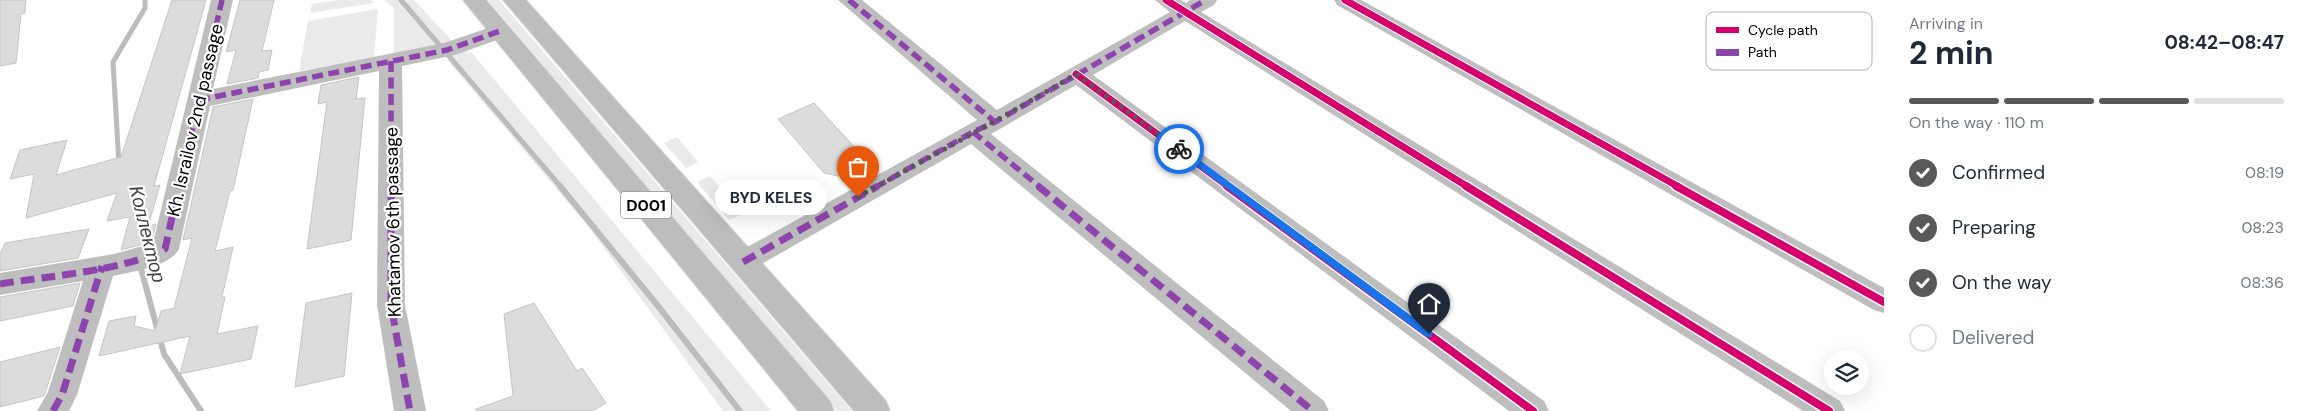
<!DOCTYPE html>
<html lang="en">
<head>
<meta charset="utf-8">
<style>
	:root { --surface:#fff; --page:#f6f6f7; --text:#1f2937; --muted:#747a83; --line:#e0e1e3; --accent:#595959 }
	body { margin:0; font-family:"DM Sans",sans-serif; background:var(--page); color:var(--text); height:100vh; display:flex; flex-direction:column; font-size:19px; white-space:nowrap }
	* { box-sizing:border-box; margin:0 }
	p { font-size:16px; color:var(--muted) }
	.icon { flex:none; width:28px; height:28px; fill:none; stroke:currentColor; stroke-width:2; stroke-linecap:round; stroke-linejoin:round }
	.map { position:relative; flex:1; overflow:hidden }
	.side { display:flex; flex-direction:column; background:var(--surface); width:425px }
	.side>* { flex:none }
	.buttons { position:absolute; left:1824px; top:350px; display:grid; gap:10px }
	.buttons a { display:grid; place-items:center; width:45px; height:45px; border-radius:50%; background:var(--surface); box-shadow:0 5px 20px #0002; font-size:25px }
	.pin { position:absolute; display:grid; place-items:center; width:42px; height:42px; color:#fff; margin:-51px -21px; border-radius:50% 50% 50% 0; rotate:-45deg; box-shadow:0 0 5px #0007 }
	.pin .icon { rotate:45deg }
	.courier { position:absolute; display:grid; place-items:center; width:50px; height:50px; margin:-25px; border:4px solid #1a73e8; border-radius:50%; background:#fff; color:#222; box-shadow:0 1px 6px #0007 }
	.bubble { position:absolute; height:35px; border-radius:18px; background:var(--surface); box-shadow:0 5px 20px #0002; font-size:16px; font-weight:700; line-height:35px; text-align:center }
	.head em { font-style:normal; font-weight:700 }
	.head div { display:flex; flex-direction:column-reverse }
	.head { display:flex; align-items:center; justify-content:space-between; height:85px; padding:0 25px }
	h1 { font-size:32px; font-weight:700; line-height:38px }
	.bar { display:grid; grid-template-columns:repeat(4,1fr); gap:8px 5px; align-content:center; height:60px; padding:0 25px }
	.bar i { height:6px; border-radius:4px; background:var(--line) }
	.bar .active { background:var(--accent) }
	.bar p { grid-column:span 4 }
	ol { padding:0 25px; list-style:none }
	li { display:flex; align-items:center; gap:15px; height:55px }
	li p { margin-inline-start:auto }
	li .icon { padding:5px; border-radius:50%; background:var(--accent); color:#fff; stroke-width:4 }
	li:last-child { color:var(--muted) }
	li i { width:28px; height:28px; border:2px solid var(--line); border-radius:50% }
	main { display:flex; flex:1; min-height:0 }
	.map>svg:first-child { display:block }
	.green { fill:#eaeaea }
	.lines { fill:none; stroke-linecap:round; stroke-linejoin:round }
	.stream-far1 { stroke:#bcbcbc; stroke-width:5 }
	.stream { stroke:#bcbcbc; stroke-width:6 }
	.building { fill:#dcdcdc; stroke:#c5c5c5 }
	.highway-casing { stroke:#dbdbdb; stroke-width:2 }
	.minor { fill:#bebebe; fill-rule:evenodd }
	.highway { fill:#bdbdbd; fill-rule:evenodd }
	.quiet-far1 { stroke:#8e44ad; stroke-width:5.5; stroke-dasharray:11 5.5; stroke-linecap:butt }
	.quiet { stroke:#8e44ad; stroke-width:7; stroke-dasharray:14 7; stroke-linecap:butt }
	.cycleway-far1-casing { stroke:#fff; stroke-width:9 }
	.cycleway-casing { stroke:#fff; stroke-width:11 }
	.cycleway-far1 { stroke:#d6006c; stroke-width:7 }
	.cycleway { stroke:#d6006c; stroke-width:8 }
	.route { fill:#1a73e8 }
	.done { stroke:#595959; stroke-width:5; stroke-dasharray:0 9 }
	.labels { text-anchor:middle; stroke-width:4.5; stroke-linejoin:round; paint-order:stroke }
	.shield { fill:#fff; stroke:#4c4c4c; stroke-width:1 }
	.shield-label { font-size:16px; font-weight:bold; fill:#000 }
	.street-label { font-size:18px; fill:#000; stroke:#fff }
	.water-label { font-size:19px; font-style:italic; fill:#404040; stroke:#fff }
	.key { fill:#fff; stroke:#b2b2b2; stroke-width:1 }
	.key-label { font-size:14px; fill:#000 }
</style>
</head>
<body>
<main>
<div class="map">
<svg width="1884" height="411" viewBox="0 0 1884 411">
	<rect width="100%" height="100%" fill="#fff"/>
	<g class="green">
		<polygon points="340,0 371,0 374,3 310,13 312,4"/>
		<polygon points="384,0 414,0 454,43 394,55 394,8"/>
		<polygon points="488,0 499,0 852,411 837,411"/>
		<polygon points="378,9 374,58 299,71 308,21"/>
		<polygon points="466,51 472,53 771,411 723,411 588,226 448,61 457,52"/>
		<polygon points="677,137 698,162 686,168 664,143"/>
		<polygon points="710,176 742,214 729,220 697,182"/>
	</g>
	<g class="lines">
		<g class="stream-far1">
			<polyline points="401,0 561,187"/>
			<polyline points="119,165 113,62 145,8 145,0"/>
		</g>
		<g class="stream">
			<polyline points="560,186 658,306 740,411"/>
			<polyline points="140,265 164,354 201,411"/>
		</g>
	</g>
	<g class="building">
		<polygon points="0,0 26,0 25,13 21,14 16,63 0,66"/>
		<polygon points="172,0 206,0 154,186 160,185 148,226 156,224 151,242 121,250 130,217 107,221 117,193 26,218 34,174 10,179 20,150 67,140 56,175 121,157"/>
		<polygon points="240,0 274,0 262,51 272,50 268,70 259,72 258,78 227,84 236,50 226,52"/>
		<polygon points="359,77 356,99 365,98 351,240 307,249 327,102 318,104 321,85"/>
		<polygon points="253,99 233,190 230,191 215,251 233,247 222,297 225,297 217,334 258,326 251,359 180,374 190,336 99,356 109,321 136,316 134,326 155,331 161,311 174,308 192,238 183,240 213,107"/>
		<polygon points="814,103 869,163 845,174 838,176 824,173 778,119"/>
		<polygon points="89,229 78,258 0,271 0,254 5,243"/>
		<polygon points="80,283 73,306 0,321 0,297"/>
		<polygon points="352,293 344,376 295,387 306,303"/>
		<polygon points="534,303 577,371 582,368 606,403 592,411 476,411 476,409 513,396 504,314"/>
		<polygon points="60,347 44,396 0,407 0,362"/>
	</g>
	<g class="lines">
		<g class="highway-casing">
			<g id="highway">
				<polygon points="463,0 486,0 830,401 834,411 798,411"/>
				<polygon points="503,0 526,0 886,401 890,411 854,411"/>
			</g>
		</g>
		<g class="minor">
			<path d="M211 0H233L213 89 444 43 500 24 508 26 511 31 508 36 455 55 402 66 405 305 426 411H394L377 305 379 71 210 106 179 249C168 268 133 271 113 276L77 395 69 411H37L48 392 83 281 0 295V273L114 254 153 243Z"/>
			<polygon points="838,0 862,0 997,110 1170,12 1155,0 1181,0 1186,3 1190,0 1217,0 1214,5 1201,12 1840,401 1845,411 1803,411 1185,21 1093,75 1544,401 1549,411 1509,411 1076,85 991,134 1324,401 1329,411 1291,411 971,144 753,269 743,273 733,269 729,262 733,255 977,120"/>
			<polygon points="1334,0 1361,0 1884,288 1884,313 1874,310 1337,5"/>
		</g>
		<use href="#highway" class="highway"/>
		<g class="quiet-far1">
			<polyline points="849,0 995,122"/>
			<polyline points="391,61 391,187"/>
			<polyline points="199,100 447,50 500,31"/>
			<polyline points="973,132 1040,187"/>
			<polyline points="179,187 222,0"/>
			<polyline points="876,187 973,132 995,122 1206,0"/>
		</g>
		<g class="quiet">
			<polyline points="391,186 391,305 410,411"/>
			<polyline points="1038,186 1313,411"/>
			<polyline points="743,262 878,186"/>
			<path d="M0 284C47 276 124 271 165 249L179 186"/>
			<polyline points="53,411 62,395 102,266"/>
		</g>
		<g class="cycleway-far1-casing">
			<g id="cycleway-far1">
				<polyline points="1166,0 1468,187"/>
				<polyline points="1345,0 1679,187"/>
				<polyline points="1076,74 1229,187"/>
			</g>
		</g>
		<g class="cycleway-casing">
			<g id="cycleway">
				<polyline points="1227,186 1533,411"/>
				<polyline points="1466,186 1829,411"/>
				<polyline points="1676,186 1884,302"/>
			</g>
		</g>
		<use href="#cycleway-far1" class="cycleway-far1"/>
		<use href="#cycleway" class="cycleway"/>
	</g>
	<polygon class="route" points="1176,147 1182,147 1432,331 1432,337 1426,337 1176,151"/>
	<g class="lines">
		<path class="done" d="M858 197C931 156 1005 117 1076 74L1179 149"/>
	</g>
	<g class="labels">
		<rect class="shield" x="621" y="191.5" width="50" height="27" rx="4"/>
		<g class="shield-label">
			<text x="646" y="211">D001</text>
		</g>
		<g class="street-label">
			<text transform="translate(195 120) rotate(-77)" y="6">Kh. Israilov 2nd passage</text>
			<text transform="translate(393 222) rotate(-91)" y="6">Khatamov 6th passage</text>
		</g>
		<g class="water-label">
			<text transform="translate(148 234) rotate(76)" y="7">Коллектор</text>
		</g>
	</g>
	<rect x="1706" y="12" width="166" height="58" rx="8" class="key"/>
	<rect x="1716" y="27" width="23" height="6" fill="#d6006c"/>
	<rect x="1716" y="49" width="23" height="7" fill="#8e44ad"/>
	<g class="key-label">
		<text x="1748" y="35">Cycle path</text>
		<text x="1748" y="57">Path</text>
	</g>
</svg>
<div class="buttons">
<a><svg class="icon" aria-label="layers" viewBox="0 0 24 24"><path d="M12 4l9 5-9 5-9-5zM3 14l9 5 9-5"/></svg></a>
</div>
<div class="pin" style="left:858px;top:197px;background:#ea580c"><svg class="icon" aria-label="bag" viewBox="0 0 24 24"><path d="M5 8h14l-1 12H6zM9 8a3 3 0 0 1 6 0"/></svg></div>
<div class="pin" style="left:1429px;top:334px;background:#1f2937"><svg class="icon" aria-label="home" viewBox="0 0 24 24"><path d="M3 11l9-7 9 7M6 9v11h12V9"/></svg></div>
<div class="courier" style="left:1179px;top:149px"><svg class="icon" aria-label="bike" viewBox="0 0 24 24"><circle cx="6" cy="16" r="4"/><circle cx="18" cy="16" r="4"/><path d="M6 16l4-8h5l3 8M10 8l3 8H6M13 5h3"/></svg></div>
<div class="bubble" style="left:715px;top:180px;width:112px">BYD KELES</div>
</div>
<section class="side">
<div class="head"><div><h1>2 min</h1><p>Arriving in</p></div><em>08:42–08:47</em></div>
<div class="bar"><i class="active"></i><i class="active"></i><i class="active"></i><i></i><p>On the way · 110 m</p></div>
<ol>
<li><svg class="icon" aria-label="check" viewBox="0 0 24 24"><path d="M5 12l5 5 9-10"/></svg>Confirmed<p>08:19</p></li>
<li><svg class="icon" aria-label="check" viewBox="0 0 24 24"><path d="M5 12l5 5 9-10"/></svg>Preparing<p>08:23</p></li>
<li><svg class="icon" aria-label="check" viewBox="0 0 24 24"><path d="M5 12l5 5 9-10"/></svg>On the way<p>08:36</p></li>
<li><i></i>Delivered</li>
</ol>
</section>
</main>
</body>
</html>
